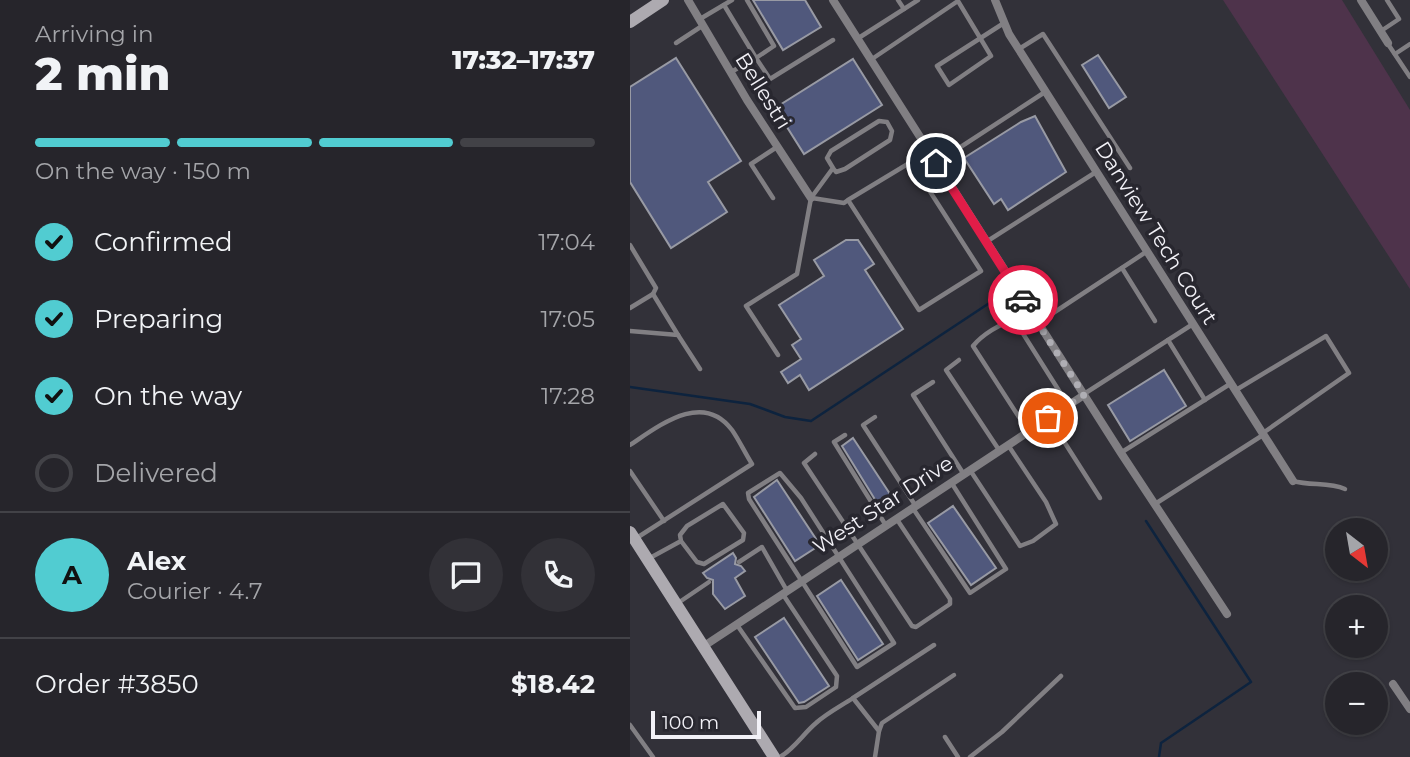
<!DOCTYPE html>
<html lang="en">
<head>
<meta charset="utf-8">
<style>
	:root { --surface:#26252b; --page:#323137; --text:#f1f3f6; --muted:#a4a5a9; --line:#424247; --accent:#51ccd1 }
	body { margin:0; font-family:Montserrat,sans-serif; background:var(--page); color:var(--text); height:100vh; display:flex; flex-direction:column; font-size:26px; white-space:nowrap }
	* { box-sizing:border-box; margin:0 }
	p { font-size:23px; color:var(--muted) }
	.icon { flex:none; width:38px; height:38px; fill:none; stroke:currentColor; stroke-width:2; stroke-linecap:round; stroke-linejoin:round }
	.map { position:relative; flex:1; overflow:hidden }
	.side { display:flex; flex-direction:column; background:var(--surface); width:630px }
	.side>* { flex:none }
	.needle { width:46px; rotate:149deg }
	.buttons { position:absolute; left:695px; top:518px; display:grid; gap:14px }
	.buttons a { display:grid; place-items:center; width:63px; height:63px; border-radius:50%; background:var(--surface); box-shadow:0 2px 5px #0004,0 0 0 2px var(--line); font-size:35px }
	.scale { position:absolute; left:21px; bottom:18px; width:110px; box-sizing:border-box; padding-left:7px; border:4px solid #f2f1f7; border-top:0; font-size:19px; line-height:24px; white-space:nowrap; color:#f2f1f7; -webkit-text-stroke:5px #28272f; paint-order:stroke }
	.pin { position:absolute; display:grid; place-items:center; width:60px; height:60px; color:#fff; margin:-30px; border:4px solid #fff; border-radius:50%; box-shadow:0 2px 7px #0007 }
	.courier { position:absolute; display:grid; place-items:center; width:70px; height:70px; margin:-35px; border:5px solid #e11d48; border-radius:50%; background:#fff; color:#222; box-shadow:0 2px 9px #0007 }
	.summary em { font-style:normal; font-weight:800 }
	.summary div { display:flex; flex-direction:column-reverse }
	.summary { display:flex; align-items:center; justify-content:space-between; height:119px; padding:0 35px }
	h1 { font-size:46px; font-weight:800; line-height:52px }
	.bar { display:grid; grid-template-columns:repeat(4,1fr); gap:10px 7px; align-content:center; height:84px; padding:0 35px }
	.bar i { height:9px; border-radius:5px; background:var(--line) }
	.bar .active { background:var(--accent) }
	.bar p { grid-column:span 4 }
	.line { display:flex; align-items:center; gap:18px; padding:0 35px; border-top:2px solid var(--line) }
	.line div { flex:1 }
	.round { display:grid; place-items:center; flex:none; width:74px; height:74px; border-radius:37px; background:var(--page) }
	ol { padding:0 35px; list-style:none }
	li { display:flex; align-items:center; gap:21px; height:77px }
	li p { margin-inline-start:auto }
	li .icon { padding:7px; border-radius:50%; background:var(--accent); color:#111; stroke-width:4 }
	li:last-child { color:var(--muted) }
	li i { width:38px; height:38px; border:4px solid var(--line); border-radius:50% }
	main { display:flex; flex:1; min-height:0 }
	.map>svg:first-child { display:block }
	.green { fill:#4e334b }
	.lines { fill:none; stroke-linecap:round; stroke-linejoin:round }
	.stream { stroke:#0d233e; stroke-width:2.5 }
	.building { fill:#50587c; stroke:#989aa4; stroke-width:2 }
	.lane { stroke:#817f83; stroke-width:4.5 }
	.street { stroke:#817f83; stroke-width:8 }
	.secondary { stroke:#adaab0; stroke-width:12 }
	.done { stroke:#afaeb4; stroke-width:7; stroke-dasharray:0 12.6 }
	.route { stroke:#e11d48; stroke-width:9 }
	.labels { text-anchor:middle; stroke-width:7; stroke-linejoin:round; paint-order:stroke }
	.street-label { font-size:21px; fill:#f2f1f7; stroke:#28272f }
</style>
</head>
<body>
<main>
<section class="side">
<div class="summary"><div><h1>2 min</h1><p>Arriving in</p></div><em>17:32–17:37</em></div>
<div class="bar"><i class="active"></i><i class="active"></i><i class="active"></i><i></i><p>On the way · 150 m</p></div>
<ol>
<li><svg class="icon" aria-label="check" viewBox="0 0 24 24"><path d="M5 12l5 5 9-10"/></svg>Confirmed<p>17:04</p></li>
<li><svg class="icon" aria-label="check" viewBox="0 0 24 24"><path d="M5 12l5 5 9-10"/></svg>Preparing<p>17:05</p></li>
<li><svg class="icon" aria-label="check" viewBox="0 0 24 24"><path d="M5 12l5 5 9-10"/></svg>On the way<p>17:28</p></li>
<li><i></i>Delivered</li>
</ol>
<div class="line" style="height:126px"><b class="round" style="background:var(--accent);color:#111">A</b><div><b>Alex</b><p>Courier · 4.7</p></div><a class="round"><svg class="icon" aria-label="chat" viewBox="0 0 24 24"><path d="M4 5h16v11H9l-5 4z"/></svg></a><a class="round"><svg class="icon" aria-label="phone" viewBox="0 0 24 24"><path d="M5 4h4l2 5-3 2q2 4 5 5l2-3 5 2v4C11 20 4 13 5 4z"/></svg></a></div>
<div class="line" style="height:91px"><div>Order #3850</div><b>$18.42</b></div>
</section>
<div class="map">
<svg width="780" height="757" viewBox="0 0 780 757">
	<rect width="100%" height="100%" fill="#323139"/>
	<polygon class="green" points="593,0 712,0 780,110 780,289"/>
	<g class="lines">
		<g class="stream">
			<polyline points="0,387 120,404 155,417 181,421 373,294"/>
			<polyline points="516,521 621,682 531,743 529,757"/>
		</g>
	</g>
	<g class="building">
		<polygon points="123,0 175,0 191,27 153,50"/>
		<polygon points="468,55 496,97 479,108 452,65"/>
		<polygon points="46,58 111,161 78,182 97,212 41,248 0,182 0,87"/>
		<polygon points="223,59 252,105 174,154 145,108"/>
		<polygon points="405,116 436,172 378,210 371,199 364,204 334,158 391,122"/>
		<polygon points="216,240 228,240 244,264 235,270 273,329 179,390 170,375 158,383 151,372 171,359 162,345 171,339 149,305 194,276 184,260"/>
		<polygon points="534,370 556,406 500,441 478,405"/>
		<polygon points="223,438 262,497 249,506 212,446"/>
		<polygon points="147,480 190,545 165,561 124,497"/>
		<polygon points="323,506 366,568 341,585 298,523"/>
		<polygon points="103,553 106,558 105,564 111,566 115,571 105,578 115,596 95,609 83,594 83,580 77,578 73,573"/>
		<polygon points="211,580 253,644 228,660 187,596"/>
		<polygon points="154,618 199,686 174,702 169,703 125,637"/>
	</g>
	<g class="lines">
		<g class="lane">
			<polyline points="268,0 274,9"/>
			<polyline points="94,5 126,58 144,46 117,0"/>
			<polyline points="70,19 102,0"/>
			<polyline points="751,31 769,19 757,0"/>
			<polyline points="227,39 288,0"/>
			<polyline points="46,43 72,26"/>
			<polyline points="758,44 780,77"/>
			<polyline points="389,49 413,34 500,168"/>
			<polyline points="765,54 780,44"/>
			<polyline points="242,59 328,1 361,56 319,85 307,66 374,23"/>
			<polyline points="101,72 126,58 140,79 203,40"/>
			<polyline points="306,163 415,92"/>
			<polyline points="143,198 121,164 147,147"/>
			<polyline points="182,198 214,203 218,200 281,162 351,271 289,310 218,200"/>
			<polyline points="356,242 466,172"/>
			<polyline points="0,245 26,288 23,294"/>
			<polyline points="492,268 525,321"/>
			<polyline points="0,308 23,294 48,335"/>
			<polyline points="408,323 516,252"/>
			<polyline points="0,331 48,335 70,369"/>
			<polyline points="538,340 575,400"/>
			<polyline points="148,355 116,306 167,274 181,198 203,168 206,172 215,169 260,140 262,131 257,122 249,121 201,151 197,158 203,168"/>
			<polyline points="329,360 316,370 369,450"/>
			<polyline points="303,382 283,395 333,473"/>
			<polyline points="606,390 696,336 719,373 633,433"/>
			<polyline points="454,394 563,324"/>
			<polyline points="245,417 233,425 285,505"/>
			<polyline points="419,418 470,498"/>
			<path d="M398 431 343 346C351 336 371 322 385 321L438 405"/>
			<polyline points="215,435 204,442 255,524"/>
			<path d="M0 445C30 425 73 391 102 430 109 440 115 453 122 464L5 539"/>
			<polyline points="492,452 600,384"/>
			<polyline points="185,454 174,463 282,626 286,627 320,604 320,599 266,518"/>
			<polyline points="340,470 390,546 403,541 426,524 416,502 378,445"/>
			<polyline points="0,471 34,521"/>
			<polygon points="150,473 171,498 264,643 227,667 119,499 118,493"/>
			<path d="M663 481C681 486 699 482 715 489"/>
			<polyline points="525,504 633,435"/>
			<polyline points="282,507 340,593 376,569 321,482"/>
			<polyline points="18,559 51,541 67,562 74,564 113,540 114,533 93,504 57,526 50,535 51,541"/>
			<polyline points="109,562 132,547 156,589"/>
			<polyline points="48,603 79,582"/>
			<polyline points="107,625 165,708 176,707 206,687 207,676 152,593"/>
			<polyline points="0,725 23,757"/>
			<polyline points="249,731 252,723 324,675"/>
			<polyline points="315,737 328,757"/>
			<path d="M150 757C165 748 173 734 186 723 197 713 211 706 223 698"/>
			<polyline points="245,757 249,731 223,698 304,645"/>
			<polyline points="340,757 372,732 431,676"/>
		</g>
		<g class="street">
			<polyline points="58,0 117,100 181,198"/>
			<polyline points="203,0 491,453 597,614"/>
			<polyline points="365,0 379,34 663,481"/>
			<polyline points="731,0 758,43"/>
			<polyline points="74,646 454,395"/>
			<polyline points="763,684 780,709"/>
		</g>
		<g class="secondary">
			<polyline points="0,22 33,0"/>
			<polyline points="0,532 144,757"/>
		</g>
	</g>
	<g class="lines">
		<polyline class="done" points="393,300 454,395 418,418"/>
		<polyline class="route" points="306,163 393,300"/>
	</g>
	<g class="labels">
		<g class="street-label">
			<text transform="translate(133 91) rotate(58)" y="7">Bellestri</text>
			<text transform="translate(526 233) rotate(58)" y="7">Danview Tech Court</text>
			<text transform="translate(253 505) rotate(-33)" y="7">West Star Drive</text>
		</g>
	</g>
</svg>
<div class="buttons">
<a><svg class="needle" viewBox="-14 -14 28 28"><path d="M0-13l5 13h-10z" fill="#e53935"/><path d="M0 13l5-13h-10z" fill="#a4a5a9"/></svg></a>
<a>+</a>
<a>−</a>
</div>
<div class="scale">100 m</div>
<div class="pin" style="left:418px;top:418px;background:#ea580c"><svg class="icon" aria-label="bag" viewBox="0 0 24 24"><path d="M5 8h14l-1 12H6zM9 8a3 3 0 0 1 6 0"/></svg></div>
<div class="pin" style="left:306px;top:163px;background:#1f2937"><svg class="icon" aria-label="home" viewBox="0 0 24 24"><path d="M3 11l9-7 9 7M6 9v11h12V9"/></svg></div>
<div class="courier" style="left:393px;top:300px"><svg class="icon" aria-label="car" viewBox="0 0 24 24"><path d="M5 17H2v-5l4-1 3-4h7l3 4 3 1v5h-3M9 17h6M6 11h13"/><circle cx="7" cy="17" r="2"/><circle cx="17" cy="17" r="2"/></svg></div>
</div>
</main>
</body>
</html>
